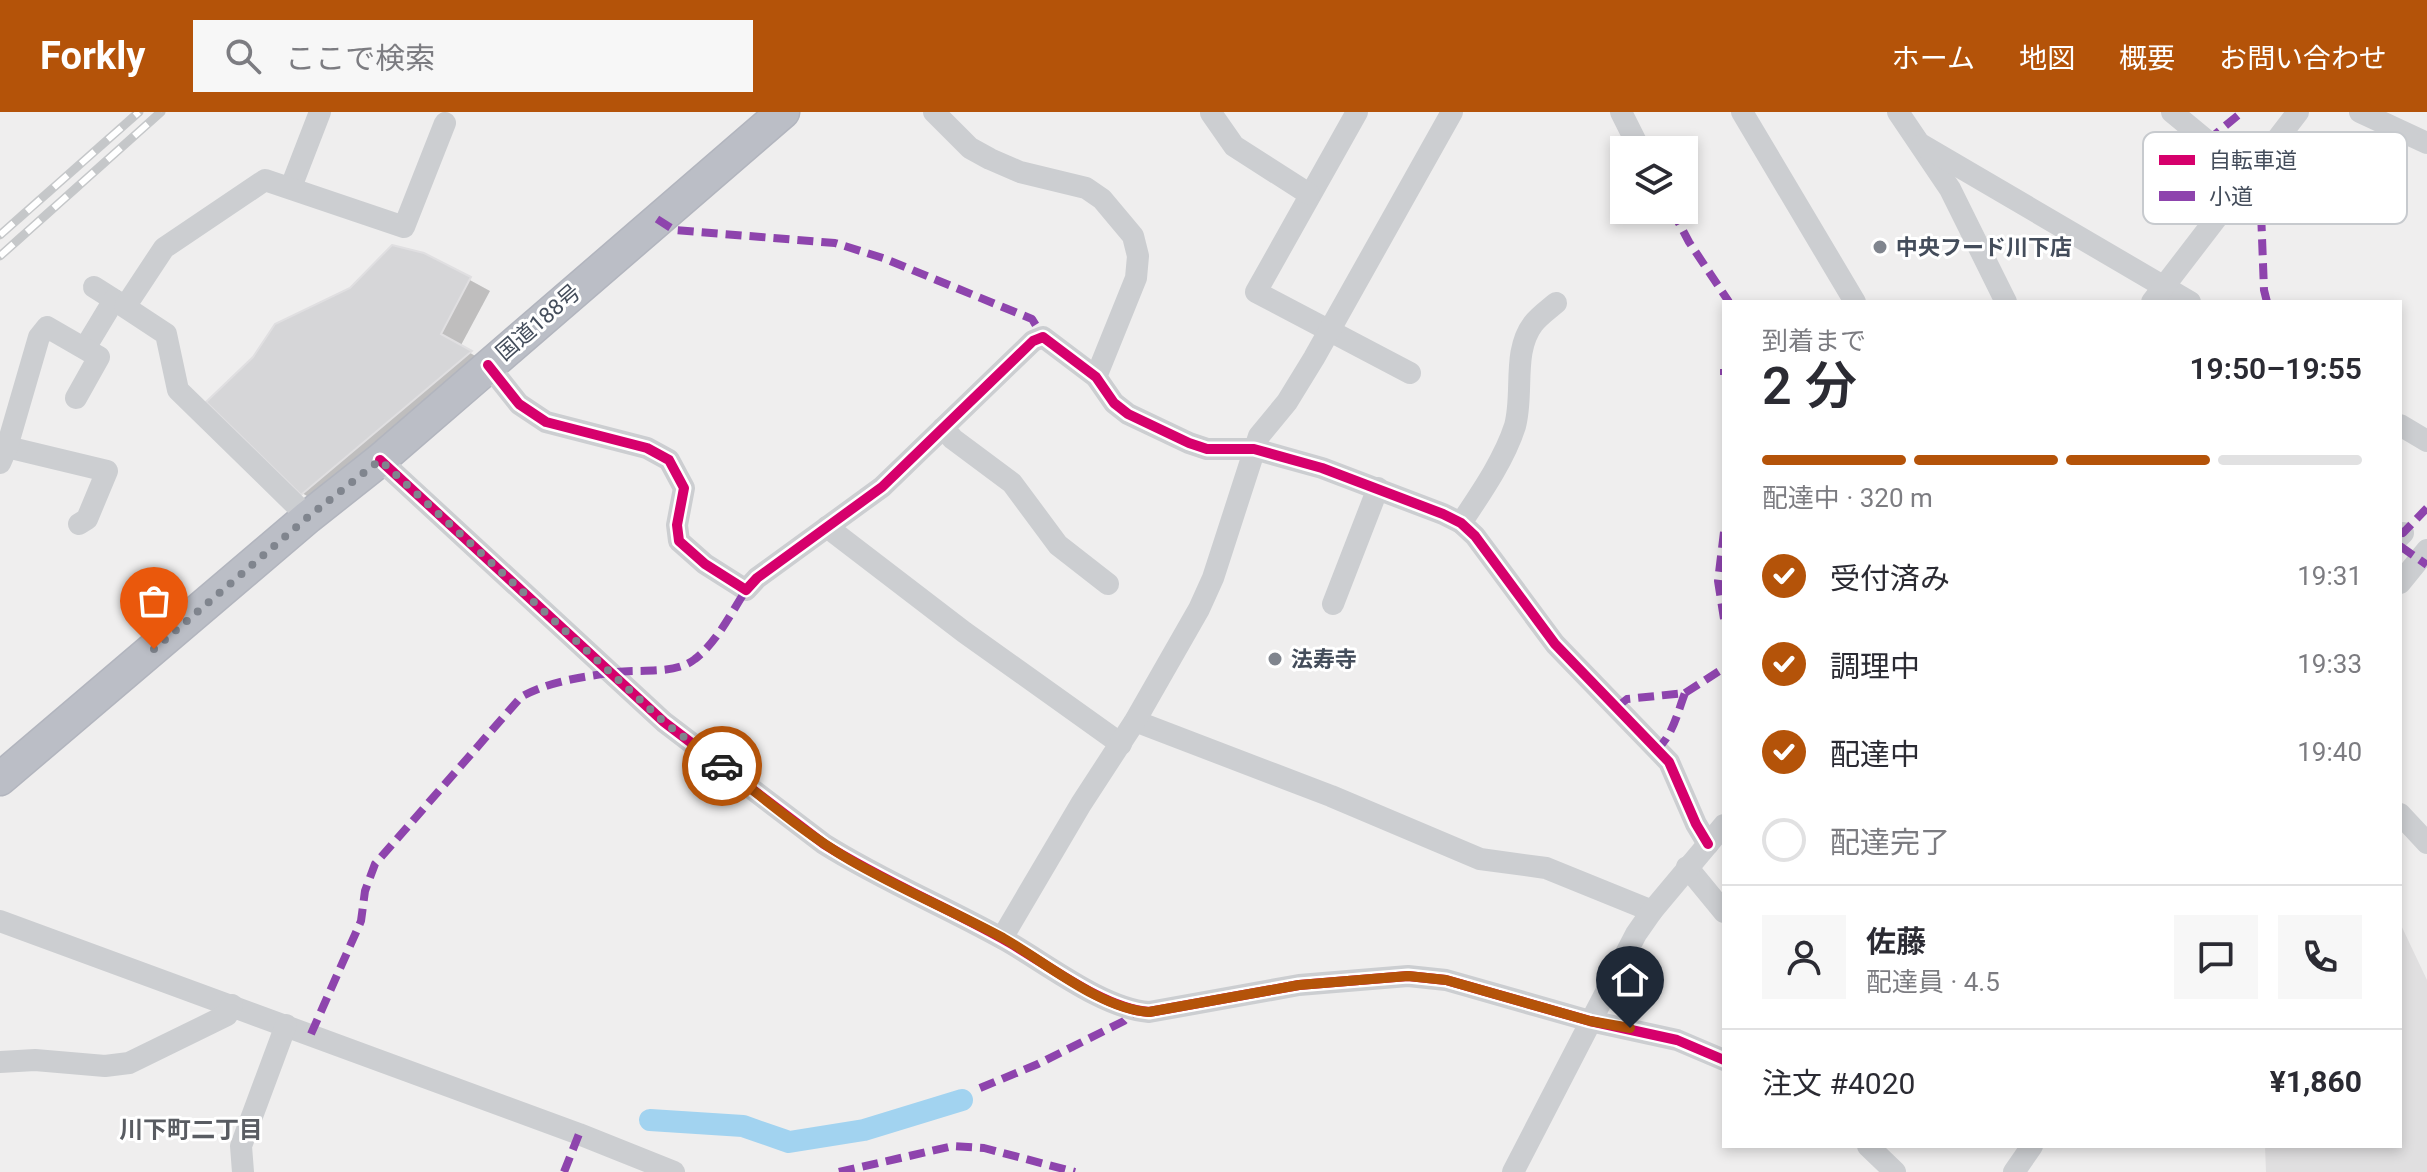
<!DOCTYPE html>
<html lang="ja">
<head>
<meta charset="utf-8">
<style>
	:root { --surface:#fff; --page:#f7f7f7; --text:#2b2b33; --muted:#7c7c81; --line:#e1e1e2; --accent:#b45309 }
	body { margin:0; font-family:Roboto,"Noto Sans JP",sans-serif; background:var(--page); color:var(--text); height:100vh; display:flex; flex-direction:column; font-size:30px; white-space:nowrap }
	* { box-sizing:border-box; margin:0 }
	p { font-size:26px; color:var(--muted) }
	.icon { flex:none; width:44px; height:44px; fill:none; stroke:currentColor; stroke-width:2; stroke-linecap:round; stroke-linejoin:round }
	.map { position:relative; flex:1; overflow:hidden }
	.drawer { position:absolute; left:1722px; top:188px; width:680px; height:848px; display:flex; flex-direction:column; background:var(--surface); border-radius:0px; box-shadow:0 4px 12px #0003 }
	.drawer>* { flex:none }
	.tools { position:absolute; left:1610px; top:24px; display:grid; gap:16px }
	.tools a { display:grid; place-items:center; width:88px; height:88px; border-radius:0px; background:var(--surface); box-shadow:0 4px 12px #0003; font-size:40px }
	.pin { position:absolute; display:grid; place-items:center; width:68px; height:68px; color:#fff; margin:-82px -34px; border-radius:50% 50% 50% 0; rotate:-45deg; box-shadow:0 0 8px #0007 }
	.pin .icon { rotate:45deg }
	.courier { position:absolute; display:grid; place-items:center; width:80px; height:80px; margin:-40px; border:6px solid #b45309; border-radius:50%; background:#fff; color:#222; box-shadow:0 2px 10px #0007 }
	.head em { font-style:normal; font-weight:600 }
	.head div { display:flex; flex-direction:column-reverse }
	.head { display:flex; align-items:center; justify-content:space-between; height:136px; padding:0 40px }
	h1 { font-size:52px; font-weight:600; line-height:60px }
	.bar { display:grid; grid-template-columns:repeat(4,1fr); gap:12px 8px; align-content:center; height:96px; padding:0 40px }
	.bar i { height:10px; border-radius:6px; background:var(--line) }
	.bar .selected { background:var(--accent) }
	.bar p { grid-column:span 4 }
	.line { display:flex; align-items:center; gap:20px; padding:0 40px; border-top:2px solid var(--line) }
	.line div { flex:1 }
	.round { display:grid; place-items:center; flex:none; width:84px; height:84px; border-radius:0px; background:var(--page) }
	ol { padding:0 40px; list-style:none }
	li { display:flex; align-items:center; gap:24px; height:88px }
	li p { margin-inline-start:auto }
	li .icon { padding:8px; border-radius:50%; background:var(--accent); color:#fff; stroke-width:4 }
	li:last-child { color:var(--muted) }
	li i { width:44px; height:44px; border:4px solid var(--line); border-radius:50% }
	header { display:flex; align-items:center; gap:48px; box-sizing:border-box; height:112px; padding:0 40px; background:var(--accent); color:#fff }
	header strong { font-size:38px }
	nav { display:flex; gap:44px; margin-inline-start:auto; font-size:28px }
	.search { width:560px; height:72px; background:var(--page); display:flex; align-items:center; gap:20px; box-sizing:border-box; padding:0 28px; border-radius:0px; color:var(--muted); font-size:30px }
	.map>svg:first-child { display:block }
	.education { fill:#e0dfe0 }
	.shadow { fill:#0003 }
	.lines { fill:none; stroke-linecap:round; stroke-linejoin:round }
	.canal { stroke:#a2d3f0; stroke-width:22 }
	.building { fill:#d6d6d8; stroke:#e0dfe1; stroke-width:2 }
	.highway-casing { stroke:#b2b5be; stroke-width:35 }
	.minor { stroke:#ccced1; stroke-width:22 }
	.highway { stroke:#bbbec6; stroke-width:32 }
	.rail-casing { stroke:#c5c7c9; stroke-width:9 }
	.rail { stroke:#fff; stroke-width:6; stroke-dasharray:18; stroke-linecap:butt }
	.quiet { stroke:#8e44ad; stroke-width:8; stroke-dasharray:16 8; stroke-linecap:butt }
	.cycleway-casing { stroke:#fff; stroke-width:15 }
	.cycleway { stroke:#d6006c; stroke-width:10 }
	.done { stroke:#80858e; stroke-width:8; stroke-dasharray:0 14.4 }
	.route { stroke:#b45309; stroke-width:10 }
	.poi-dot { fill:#80858e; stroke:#fff; stroke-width:3 }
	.labels { text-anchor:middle; stroke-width:6; stroke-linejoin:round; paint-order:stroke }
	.poi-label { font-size:22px; font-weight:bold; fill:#444d5b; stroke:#fff; text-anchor:start }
	.street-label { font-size:22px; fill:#444d5b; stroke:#fff }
	.neighbourhood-label { font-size:24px; font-weight:bold; fill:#595c62; stroke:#fff }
	.key { fill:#fff; stroke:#c7cace; stroke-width:2 }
	.key-label { font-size:22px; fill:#444d5b }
</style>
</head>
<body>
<header>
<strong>Forkly</strong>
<div class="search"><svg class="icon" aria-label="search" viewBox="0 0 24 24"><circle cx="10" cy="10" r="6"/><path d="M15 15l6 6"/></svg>ここで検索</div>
<nav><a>ホーム</a><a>地図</a><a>概要</a><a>お問い合わせ</a></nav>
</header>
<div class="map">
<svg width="2427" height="1060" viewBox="0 0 2427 1060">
	<rect width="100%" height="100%" fill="#efeeee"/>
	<polygon class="education" points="2400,811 2427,868 2427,1060 2266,1060 2265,1034 2400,1034"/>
	<polygon class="shadow" points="424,143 490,179 460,235 489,252 322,393 302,381"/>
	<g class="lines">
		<polyline class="canal" points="650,1008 743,1014 789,1030 864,1018 962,988"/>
	</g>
	<polygon class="building" points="392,133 424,141 471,165 441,222 472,239 301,383 206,290 253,245 275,212 350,176"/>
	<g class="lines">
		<g class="highway-casing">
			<polyline id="highway" points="0,667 308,405 380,348 783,0"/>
		</g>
		<g class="minor">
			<polyline points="934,0 970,36 990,47 1020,60 1086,76 1102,87 1133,124 1138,144 1136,166 1096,265"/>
			<polyline points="1357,0 1256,180 1410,261"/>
			<polyline points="1621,0 1640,38"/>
			<polyline points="1742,0 1855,190"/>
			<polyline points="1898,0 1950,77 2006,190"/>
			<polyline points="2360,0 2427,31"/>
			<polyline points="1211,1 1234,34 1309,82"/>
			<polyline points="1922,33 2190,190"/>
			<polyline points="291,75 320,0"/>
			<polyline points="2157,87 2207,29 2172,0"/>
			<polyline points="94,175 124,194"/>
			<polyline points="2152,190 2298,0"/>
			<polyline points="85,236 114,188"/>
			<polyline points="488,253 519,292 546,310 647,336 669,348 684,376 677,413 679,429 705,452 746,478 757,466 882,375 1033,229 1043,225 1096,265 1114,291 1128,302 1189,331 1207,337 1254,337 1322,356 1443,402 1461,411 1475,424 1555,532 1669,650 1696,712 1708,732"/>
			<polyline points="2400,313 2427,329"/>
			<polyline points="943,316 953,327 1012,371 1058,433 1108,472"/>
			<polyline points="7,335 107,359 87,407 79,412"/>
			<path d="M380 348 664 610 824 732C881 768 944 794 1003 827 1045 850 1101 896 1149 900L1299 873 1408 864 1446 868 1590 909 1677 928 1724 948"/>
			<polyline points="0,351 7,335 39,225 47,215 99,245 76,286"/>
			<polyline points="308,405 178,278 166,222 125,195 164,136 265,68 404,115 445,11"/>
			<path d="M1461 411C1481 381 1504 348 1515 314 1524 281 1512 240 1533 212 1539 204 1549 197 1556 191"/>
			<polyline points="827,415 964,520 1121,632"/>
			<polyline points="2400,424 2403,421"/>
			<polyline points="2400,471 2427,438"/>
			<polyline points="1333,492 1378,376"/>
			<polyline points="1135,609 1331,684 1480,747 1546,756 1652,799"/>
			<polyline points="2400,702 2427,731"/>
			<polyline points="1687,755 1724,800"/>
			<polyline points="0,809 579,1022 674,1060"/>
			<polyline points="1002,826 1081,692 1135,609 1199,497 1213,466 1259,324 1287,290 1314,246 1452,0"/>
			<polyline points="0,950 35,948 105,954 129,951 227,903 232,893"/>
			<polyline points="1868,1034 1895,1060"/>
			<polyline points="243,1060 241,1034 286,913"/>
			<polyline points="1513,1060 1636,822 1652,799 1724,713"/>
			<polyline points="2014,1060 2032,1034"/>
		</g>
		<use href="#highway" class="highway"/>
		<g class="rail-casing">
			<g id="rail">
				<polyline points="0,123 139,0"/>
				<polyline points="0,144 161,0"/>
			</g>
		</g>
		<use href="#rail" class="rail"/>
		<g class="quiet">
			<polyline points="2207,29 2242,0"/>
			<polyline points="2255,56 2260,73 2264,178 2267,190"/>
			<polyline points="1672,98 1689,130 1729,190"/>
			<polyline points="657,107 674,118 835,131 883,146 1032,207 1043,225"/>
			<polyline points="1724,257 1724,263"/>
			<polyline points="2400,418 2403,421 2427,396"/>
			<polyline points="1724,420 1718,469 1724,507"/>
			<polyline points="2400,434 2427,453"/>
			<polyline points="1685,581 1724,556"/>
			<path d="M1617 595 1627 587 1685 581C1678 599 1673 623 1658 636"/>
			<path d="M311 922 361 809 365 779 375 752 521 585C547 570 581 565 610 561 635 556 674 564 695 547 717 530 731 501 746 478"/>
			<polyline points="980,976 1038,952 1124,909 1134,899"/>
			<polyline points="564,1060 579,1022"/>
			<polyline points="839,1060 953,1034 984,1036 1075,1060"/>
		</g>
		<g class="cycleway-casing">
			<g id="cycleway">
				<polyline points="488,253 519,292 546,310 647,336 669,348 684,376 677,413 679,429 705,452 746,478 757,466 882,375 1033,229 1043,225 1096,265 1114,291 1128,302 1189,331 1207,337 1254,337 1322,356 1443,402 1461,411 1475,424 1555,532 1669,650 1696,712 1708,732"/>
				<path d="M380 348 664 610 824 732C881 768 944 794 1003 827 1045 850 1101 896 1149 900L1299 873 1408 864 1446 868 1590 909 1677 928 1724 948"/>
			</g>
		</g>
		<use href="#cycleway" class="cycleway"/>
	</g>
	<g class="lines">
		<polyline class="done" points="154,537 308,405 380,348 664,610 722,654"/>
		<path class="route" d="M722 654C764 686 805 722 850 748 900 777 953 799 1003 826 1045 850 1101 897 1149 900L1299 873 1408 864 1446 868 1590 909 1630 916"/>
	</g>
	<g class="poi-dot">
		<circle cx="1880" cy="135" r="8"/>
		<circle cx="1275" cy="547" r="8"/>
	</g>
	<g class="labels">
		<g class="poi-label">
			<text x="1896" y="143">中央フード川下店</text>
			<text x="1291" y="555">法寿寺</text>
		</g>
		<g class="street-label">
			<text transform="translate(538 210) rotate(-41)" y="8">国道188号</text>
		</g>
		<g class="neighbourhood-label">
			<text x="191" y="1026">川下町二丁目</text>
		</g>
	</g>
	<rect x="2143" y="20" width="264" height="92" rx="12" class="key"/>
	<rect x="2159" y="43" width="36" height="10" fill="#d6006c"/>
	<rect x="2159" y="79" width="36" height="10" fill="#8e44ad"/>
	<g class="key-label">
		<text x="2209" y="56">自転車道</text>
		<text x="2209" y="92">小道</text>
	</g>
</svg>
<div class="tools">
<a><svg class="icon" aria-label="layers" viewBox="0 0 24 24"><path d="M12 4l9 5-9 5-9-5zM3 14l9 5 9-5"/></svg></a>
</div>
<div class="pin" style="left:154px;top:537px;background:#ea580c"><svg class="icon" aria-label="bag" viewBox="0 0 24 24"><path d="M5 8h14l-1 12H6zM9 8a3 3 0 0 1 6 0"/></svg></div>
<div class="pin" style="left:1630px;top:916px;background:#1f2937"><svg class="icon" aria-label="home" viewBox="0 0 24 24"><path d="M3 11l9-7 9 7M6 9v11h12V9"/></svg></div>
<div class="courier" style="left:722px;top:654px"><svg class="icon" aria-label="car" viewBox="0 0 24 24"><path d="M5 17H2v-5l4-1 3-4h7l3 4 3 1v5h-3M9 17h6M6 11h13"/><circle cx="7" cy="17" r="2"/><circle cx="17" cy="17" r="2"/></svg></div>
<section class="drawer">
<div class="head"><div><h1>2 分</h1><p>到着まで</p></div><em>19:50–19:55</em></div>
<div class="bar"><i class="selected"></i><i class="selected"></i><i class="selected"></i><i></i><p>配達中 · 320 m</p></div>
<ol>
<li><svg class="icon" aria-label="check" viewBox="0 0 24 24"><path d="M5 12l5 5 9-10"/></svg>受付済み<p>19:31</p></li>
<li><svg class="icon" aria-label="check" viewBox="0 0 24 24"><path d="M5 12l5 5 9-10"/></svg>調理中<p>19:33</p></li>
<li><svg class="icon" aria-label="check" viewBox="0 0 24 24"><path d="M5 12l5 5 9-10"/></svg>配達中<p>19:40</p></li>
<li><i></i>配達完了</li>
</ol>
<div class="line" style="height:144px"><a class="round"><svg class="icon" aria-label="person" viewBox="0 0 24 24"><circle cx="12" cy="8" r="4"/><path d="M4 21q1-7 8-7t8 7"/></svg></a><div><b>佐藤</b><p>配達員 · 4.5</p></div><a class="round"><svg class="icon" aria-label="chat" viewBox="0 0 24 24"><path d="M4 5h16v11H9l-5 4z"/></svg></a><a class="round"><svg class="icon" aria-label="phone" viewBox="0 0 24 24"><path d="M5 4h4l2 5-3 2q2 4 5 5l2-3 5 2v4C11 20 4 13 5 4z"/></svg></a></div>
<div class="line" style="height:104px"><div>注文 #4020</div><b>¥1,860</b></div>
</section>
</div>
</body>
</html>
